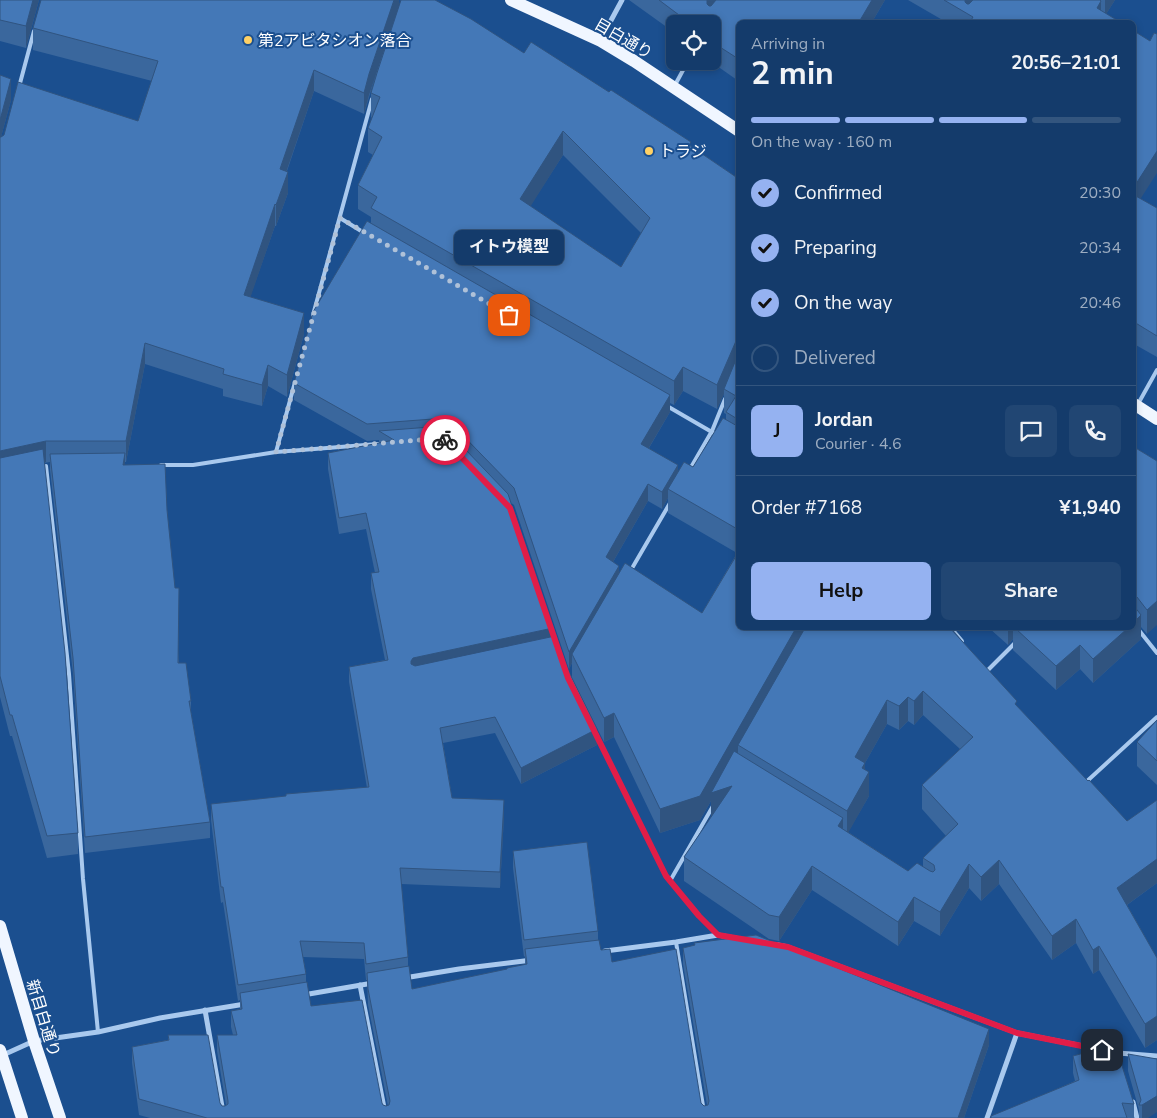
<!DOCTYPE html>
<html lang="en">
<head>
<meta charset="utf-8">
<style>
	:root { --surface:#143b6b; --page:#214673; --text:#f1f3f6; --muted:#9dadc1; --line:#33557e; --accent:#95b2f1 }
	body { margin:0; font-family:"Nunito Sans","Noto Sans JP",sans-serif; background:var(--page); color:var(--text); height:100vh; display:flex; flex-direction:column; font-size:19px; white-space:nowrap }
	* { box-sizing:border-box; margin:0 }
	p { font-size:16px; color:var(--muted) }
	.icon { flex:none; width:28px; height:28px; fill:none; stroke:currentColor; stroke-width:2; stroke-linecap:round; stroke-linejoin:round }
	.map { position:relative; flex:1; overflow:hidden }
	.details { position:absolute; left:736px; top:20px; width:400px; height:610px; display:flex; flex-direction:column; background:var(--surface); border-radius:8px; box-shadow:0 2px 8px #0003,0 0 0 1px var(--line) }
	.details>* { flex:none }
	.controls { position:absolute; left:666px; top:15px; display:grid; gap:10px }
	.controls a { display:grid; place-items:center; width:55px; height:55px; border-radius:8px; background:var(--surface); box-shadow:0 2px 8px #0003,0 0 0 1px var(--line); font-size:25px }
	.pin { position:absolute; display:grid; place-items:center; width:42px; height:42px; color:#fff; margin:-21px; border-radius:10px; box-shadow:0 2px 8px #0006 }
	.courier { position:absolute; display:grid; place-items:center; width:50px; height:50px; margin:-25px; border:4px solid #e11d48; border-radius:50%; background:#fff; color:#222; box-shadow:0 1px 6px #0007 }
	.bubble { position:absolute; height:35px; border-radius:8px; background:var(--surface); box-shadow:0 2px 8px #0003,0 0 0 1px var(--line); font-size:16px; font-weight:700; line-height:35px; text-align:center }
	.summary em { font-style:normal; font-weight:700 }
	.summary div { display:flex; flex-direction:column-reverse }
	.summary { display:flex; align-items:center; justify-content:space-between; height:85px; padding:0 15px }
	h1 { font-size:32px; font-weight:700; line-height:38px }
	.bar { display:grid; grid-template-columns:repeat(4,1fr); gap:8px 5px; align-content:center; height:60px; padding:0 15px }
	.bar i { height:6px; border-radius:4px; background:var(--line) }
	.bar .current { background:var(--accent) }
	.bar p { grid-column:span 4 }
	.line { display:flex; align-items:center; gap:12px; padding:0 15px; border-top:1px solid var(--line) }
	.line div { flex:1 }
	.round { display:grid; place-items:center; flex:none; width:52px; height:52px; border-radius:8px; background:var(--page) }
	ol { padding:0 15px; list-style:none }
	li { display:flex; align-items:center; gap:15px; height:55px }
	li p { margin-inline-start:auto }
	li .icon { padding:5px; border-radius:50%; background:var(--accent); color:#111; stroke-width:4 }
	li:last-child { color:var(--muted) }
	li i { width:28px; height:28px; border:2px solid var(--line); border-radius:50% }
	.action { display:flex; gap:10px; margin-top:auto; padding:10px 15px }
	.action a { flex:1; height:58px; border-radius:8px; background:var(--accent); color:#111; font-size:20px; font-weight:700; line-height:58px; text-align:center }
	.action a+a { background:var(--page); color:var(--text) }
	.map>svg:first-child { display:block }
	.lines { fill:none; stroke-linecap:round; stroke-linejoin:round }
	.lane { stroke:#a9c9ee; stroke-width:4 }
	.street { stroke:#a9c9ee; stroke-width:5 }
	.primary { stroke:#f0f6ff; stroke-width:12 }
	.wall { fill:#3a679d; fill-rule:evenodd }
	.shaded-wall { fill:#305480 }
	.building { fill:#4478b7; stroke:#305480; fill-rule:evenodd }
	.done { stroke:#afc1d8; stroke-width:5; stroke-dasharray:0 9 }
	.route { stroke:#e11d48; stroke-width:6 }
	.poi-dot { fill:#ffd166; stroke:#1b4f8f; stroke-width:2 }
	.labels { text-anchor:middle; stroke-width:4; stroke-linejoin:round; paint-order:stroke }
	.street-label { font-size:16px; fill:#fff; stroke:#1b4f8f }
	.poi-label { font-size:16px; fill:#fff; stroke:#1b4f8f; text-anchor:start }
</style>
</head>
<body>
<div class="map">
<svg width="1157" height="1118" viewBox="0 0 1157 1118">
	<rect width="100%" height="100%" fill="#1b4f8f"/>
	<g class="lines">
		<g class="lane">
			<polyline points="675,85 688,61"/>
			<polyline points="19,87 34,31"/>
			<polyline points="340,218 366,234"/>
			<polyline points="313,315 372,99"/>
			<polyline points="1138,404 1157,370"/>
			<polyline points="667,406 717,435"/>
			<polyline points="276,452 295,382"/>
			<polyline points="161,465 193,465 276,452 378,444"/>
			<polyline points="46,466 69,674 83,879 98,1032"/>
			<polyline points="690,469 712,431 725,399"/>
			<polyline points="631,570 670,503"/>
			<polyline points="1134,624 1157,653"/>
			<polyline points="951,628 962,641"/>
			<polyline points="987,671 1016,642"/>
			<polyline points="596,734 666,876 699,916 718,935"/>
			<polyline points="1085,783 1157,717"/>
			<polyline points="670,881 713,806"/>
			<polyline points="676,942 705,1118"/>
		</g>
		<g class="street">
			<polyline points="601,39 622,0"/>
			<polyline points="778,945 788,947 1017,1033 1118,1053 1157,1056"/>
			<polyline points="605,951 676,942 718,935 740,939"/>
			<polyline points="404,978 459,969 532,960"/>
			<polyline points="360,985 386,1118"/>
			<polyline points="303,995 373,983"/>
			<polyline points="205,1010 224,1118"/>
			<polyline points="3,1055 34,1041 98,1032 160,1018 245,1004"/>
			<polyline points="1133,1102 1137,1118"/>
			<polyline points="987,1118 1017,1033"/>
		</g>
		<g class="primary">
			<polyline points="511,0 601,41 634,61 739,131"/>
			<polyline points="1134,404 1157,419"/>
			<polyline points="0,926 34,1041 60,1118"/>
			<polyline points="0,1050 22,1118"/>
		</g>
	</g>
	<g class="wall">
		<polygon points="0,0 39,0 26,48 0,41"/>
		<path d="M399 0V5L524 53 691 146 739 179V628H954V631L1017 707 1157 883 1127 905 1157 958V1040L1145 1048 1099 970 1093 974 1076 943 1052 960 999 884 981 901 969 888 940 936 914 921 898 946 812 890 779 941 769 939 684 881V857L712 816 711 817V801L700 820 660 833 614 737 604 742 572 678V663L569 669 514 505 510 502 553 636 597 745 521 784 495 733 443 743 452 798 504 816 500 888 401 884 408 957V966L412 989 507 970 525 965V956L524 957 513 868V851L598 931V940L601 950 612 962 701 1103 704 1106 707 1105 683 964V948L989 1045 964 1118H150L139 1115 132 1063V1047L168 1040V1035L222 1106H225L226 1105 217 1051V1035H233L231 1027V1011L240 1009V1000L238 1001 223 902 221 903 211 820V804L367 788 349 682V667L385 660 371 589V573H375L366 529 339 534 328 469V453L379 443V440L367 441 294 400V383L371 223V217L358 209V185L373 155 368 152V128L372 118 371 117V93L376 74 364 114 314 91 287 171 288 193 276 226H275L250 297 304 334 287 397 268 386 262 406 223 396V389L145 364 126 462H125V465L167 510 179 663 191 701V713L210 822V838L85 853 73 674 50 470V462L44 463 78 833V854L47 858 12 736H10L0 697V75L11 100 1 137 138 121 152 81 33 50V28ZM563 155 641 233 621 267 530 206ZM683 391 717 409 724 394V413L726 414V421L693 467 678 473 649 448 670 412V403L674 405ZM668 498V513L737 553 702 613 619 574 613 562 648 501 662 509ZM923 715 960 749 922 785V809L946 836 923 858V867L908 871 848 832 869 796 865 770V763L887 724 899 730 908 721 914 725ZM303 957 364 959 366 980H367L368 1005 388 1106H386L383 1105 311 1006 306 983V974Z"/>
		<polygon points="629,0 885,0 872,22 739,22 739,79 738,78 737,80 710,61 712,61 712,24 675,24 675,33"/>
		<polygon points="908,0 1115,0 1106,14 1120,22 946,22"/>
		<polygon points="1134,31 1140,199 1157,208 1157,357 1134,344"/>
		<polygon points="1134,447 1157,461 1147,634 1141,627 1141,639 1093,683 1080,669 1056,690 1013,650 1013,639 1008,645 989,628 1134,628"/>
		<polygon points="1157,720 1157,785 1137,766 1137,742"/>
		<polygon points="1128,1054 1148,1118 1139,1118 1139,1110 1128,1071"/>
		<polygon points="1073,1056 1134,1104 1134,1118 991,1118 1075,1081 1073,1073"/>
	</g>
	<g class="shaded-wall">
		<polygon points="33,0 39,0 26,48 26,26"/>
		<polygon points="394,0 399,0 399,6 369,95 364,114 364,93 369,74"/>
		<polygon points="707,0 720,0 707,22"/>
		<polygon points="872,0 885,0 872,22 859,22"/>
		<polygon points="965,0 977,0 965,12"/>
		<polygon points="1105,0 1115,0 1105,16"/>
		<polygon points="1101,1 1101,22 1097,8"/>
		<polygon points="738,57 738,78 737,80 737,58"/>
		<polygon points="314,70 314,91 280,190 280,169"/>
		<polygon points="11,79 11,100 0,141 0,120"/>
		<polygon points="563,131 563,155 520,223 520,199"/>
		<polygon points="1157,151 1157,173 1134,209 1134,187"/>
		<polygon points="288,172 288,193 276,226 276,205"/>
		<polygon points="275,204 275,226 244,316 244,295"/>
		<polygon points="304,313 304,334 287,397 287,375"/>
		<polygon points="739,340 739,364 724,389 724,394 717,409 717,385 736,341"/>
		<polygon points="145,343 145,364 126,462 126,441"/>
		<polygon points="268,365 268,386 262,406 262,385"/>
		<polygon points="683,367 683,391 674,405 674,381"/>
		<polygon points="670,395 670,412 641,461 641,444"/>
		<polygon points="46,441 46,462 0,472 0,451"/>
		<polygon points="125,453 125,469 123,465"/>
		<polygon points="678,465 678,482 668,489 668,498 662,509 662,492"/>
		<polygon points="648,484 648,501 606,574 606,557"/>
		<polygon points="619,566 619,583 572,654 572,663 569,669 569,652"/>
		<polygon points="1157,601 1157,625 1147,634 1147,610"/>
		<polygon points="1141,615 1141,639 1093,683 1093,659 1128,628 1134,628 1134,622"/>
		<polygon points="553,628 553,644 411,676 411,661 413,658"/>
		<polygon points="796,628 810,628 738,745 738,754 732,786 732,810 711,817 711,801 700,820 660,833 660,809"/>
		<polygon points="959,628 963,628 959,632"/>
		<polygon points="1008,628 1013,628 1013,639 1008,645"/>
		<polygon points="1080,645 1080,669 1056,690 1056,666"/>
		<polygon points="923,691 923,715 914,725 914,701"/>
		<polygon points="908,697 908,721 899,730 899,706"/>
		<polygon points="887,700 887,724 865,763 865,779 869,772 869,796 847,835 847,811 855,757"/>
		<polygon points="614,713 614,737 604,742 604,718"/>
		<polygon points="597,729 597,745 521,784 521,768"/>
		<polygon points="504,800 504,816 500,888 500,872"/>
		<polygon points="843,818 843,842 838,826"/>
		<polygon points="1157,859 1157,883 1117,912 1117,888"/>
		<polygon points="999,860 999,884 981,901 981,877"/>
		<polygon points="969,864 969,888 940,936 940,912"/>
		<polygon points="812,866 812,890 779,941 779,917"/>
		<polygon points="914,897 914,921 898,946 898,922"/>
		<polygon points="1076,919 1076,943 1052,960 1052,936"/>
		<polygon points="1099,946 1099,970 1093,974 1093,950"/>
		<polygon points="1157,1016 1157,1040 1145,1048 1145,1024"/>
		<polygon points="989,1029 989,1045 964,1118 958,1118"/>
		<polygon points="1157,1096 1157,1112 1148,1118 1142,1118 1142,1105"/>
	</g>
	<g class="building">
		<polygon points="0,0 33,0 26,26 0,20"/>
		<polygon points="41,0 394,0 369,74 364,93 314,70 280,169 288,172 276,205 275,204 244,295 304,313 287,375 268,365 262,385 223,374 224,369 145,343 126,441 46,441 0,451 0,137 1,137 4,135 18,82 138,121 158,61 33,28"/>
		<path d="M401 0H435L471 19 524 53 531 42 609 92 611 90 691 142 689 145 739 179V340L736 341 717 385 683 367 674 381 371 208 377 197 358 185 382 137 368 128 380 97 371 93 377 73ZM563 131 650 218 621 267 520 199Z"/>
		<polygon points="659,0 707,0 707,4 709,6 711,6 716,0 872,0 859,22 739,22 739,57 738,57 737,58 712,42 712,24 691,24"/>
		<polygon points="944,0 965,0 965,2 967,4 969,4 973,0 1100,0 1101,1 1097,8 1120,22 970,22 973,17"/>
		<polygon points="1134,31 1150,41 1154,33 1157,34 1157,151 1134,187"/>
		<polygon points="0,75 11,79 0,120"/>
		<polygon points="1134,195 1157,208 1157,336 1134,322"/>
		<polygon points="367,221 670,395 641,444 678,465 662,492 648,484 606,557 619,566 569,652 514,488 446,418 367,424 294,383 313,312"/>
		<polygon points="739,352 739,420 726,412 736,396 724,389"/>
		<polygon points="723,418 739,427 739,530 668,489 684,462 693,467"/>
		<polygon points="443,426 508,494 553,628 413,658 411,661 411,664 415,666 555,636 565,664 597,729 521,768 495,717 440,728 452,798 504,800 500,872 400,868 408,957 366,964 364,943 300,941 306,974 238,985 223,887 221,887 211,804 286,796 286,794 369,787 349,667 388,660 371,573 379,572 366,513 339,518 328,453 394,440 379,431"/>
		<polygon points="1134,447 1157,461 1157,601 1147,610 1137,597 1134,597"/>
		<polygon points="43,449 65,653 78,833 47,836 12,715 10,715 0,676 0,458"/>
		<polygon points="125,453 123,465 165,464 167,510 175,588 179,588 178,663 186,663 191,701 189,701 210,822 85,837 73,658 50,454"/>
		<polygon points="739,551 739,628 796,628 700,796 660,809 614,713 604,718 572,654 625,563 702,613"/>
		<polygon points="1134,606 1141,615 1134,622"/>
		<polygon points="805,628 950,628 1017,701 1015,704 1088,781 1089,780 1127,821 1157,800 1157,859 1117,888 1157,958 1157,1016 1145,1024 1099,946 1093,950 1076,919 1052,936 999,860 981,877 969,864 940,912 914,897 898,922 812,866 779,917 769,915 684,857 732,786 711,793 734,751 843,818 838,826 908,871 917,863 930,871 933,872 935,870 934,865 923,858 958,824 922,785 973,737 923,691 914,701 908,697 899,706 887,700 855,757 865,763 862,768 869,772 847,811 738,745"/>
		<polygon points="1015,628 1128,628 1093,659 1080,645 1056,666"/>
		<polygon points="1157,720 1157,761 1137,742"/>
		<polygon points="587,842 598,931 524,940 513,851"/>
		<polygon points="756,935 989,1029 958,1118 207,1118 139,1099 132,1047 169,1040 168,1035 208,1035 220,1103 222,1106 225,1106 228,1104 228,1101 217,1035 237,1035 231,1011 242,1009 240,993 307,982 311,1006 362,1000 382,1103 383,1105 386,1106 389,1105 390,1101 368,989 367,973 409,966 412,989 507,969 507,968 527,964 525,949 599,940 601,950 610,949 612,962 676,949 701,1103 704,1106 708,1105 709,1101 683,948 695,945 694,943"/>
		<polygon points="1095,1050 1118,1053 1134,1104 1122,1103 1127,1118 991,1118 991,1116 1079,1080 1073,1056"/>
		<polygon points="1128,1054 1157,1059 1157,1096 1142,1105 1139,1105 1141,1100"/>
	</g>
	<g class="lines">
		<polyline class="done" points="445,440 444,438 276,452 340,218 509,315"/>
		<polyline class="route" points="445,440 510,508 568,678 666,876 699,916 718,935 788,947 1017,1033 1102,1050"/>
	</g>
	<g class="poi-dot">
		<circle cx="248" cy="40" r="5"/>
		<circle cx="649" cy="151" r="5"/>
	</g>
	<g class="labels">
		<g class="street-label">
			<text transform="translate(624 38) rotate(30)" y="6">目白通り</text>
			<text transform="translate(44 1018) rotate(73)" y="6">新目白通り</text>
		</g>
		<g class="poi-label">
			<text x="258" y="46">第2アビタシオン落合</text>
			<text x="659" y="157">トラジ</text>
		</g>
	</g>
</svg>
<div class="controls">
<a><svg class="icon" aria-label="locate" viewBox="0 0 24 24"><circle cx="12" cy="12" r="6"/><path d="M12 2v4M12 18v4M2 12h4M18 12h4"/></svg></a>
</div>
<div class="pin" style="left:509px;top:315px;background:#ea580c"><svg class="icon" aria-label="bag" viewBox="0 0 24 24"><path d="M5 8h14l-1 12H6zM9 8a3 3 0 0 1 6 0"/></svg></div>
<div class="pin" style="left:1102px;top:1050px;background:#1f2937"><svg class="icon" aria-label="home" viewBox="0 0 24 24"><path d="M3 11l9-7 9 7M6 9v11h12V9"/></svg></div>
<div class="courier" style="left:445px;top:440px"><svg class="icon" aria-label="bike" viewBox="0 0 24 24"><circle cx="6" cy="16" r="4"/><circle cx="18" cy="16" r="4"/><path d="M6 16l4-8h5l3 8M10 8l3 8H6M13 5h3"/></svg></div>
<div class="bubble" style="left:454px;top:230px;width:110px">イトウ模型</div>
<section class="details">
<div class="summary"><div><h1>2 min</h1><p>Arriving in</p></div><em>20:56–21:01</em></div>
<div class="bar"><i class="current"></i><i class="current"></i><i class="current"></i><i></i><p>On the way · 160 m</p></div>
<ol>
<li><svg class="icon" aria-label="check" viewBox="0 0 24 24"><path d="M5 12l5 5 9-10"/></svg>Confirmed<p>20:30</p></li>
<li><svg class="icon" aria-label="check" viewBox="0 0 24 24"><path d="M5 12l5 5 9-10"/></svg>Preparing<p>20:34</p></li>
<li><svg class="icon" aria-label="check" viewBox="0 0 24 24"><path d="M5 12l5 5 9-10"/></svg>On the way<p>20:46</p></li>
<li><i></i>Delivered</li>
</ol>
<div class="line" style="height:90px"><b class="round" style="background:var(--accent);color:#111">J</b><div><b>Jordan</b><p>Courier · 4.6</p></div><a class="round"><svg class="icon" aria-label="chat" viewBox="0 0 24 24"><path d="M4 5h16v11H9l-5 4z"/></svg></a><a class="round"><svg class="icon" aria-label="phone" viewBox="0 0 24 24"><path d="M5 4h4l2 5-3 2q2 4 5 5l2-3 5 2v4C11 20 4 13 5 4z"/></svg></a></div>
<div class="line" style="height:65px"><div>Order #7168</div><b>¥1,940</b></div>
<div class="action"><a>Help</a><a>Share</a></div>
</section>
</div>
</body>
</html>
